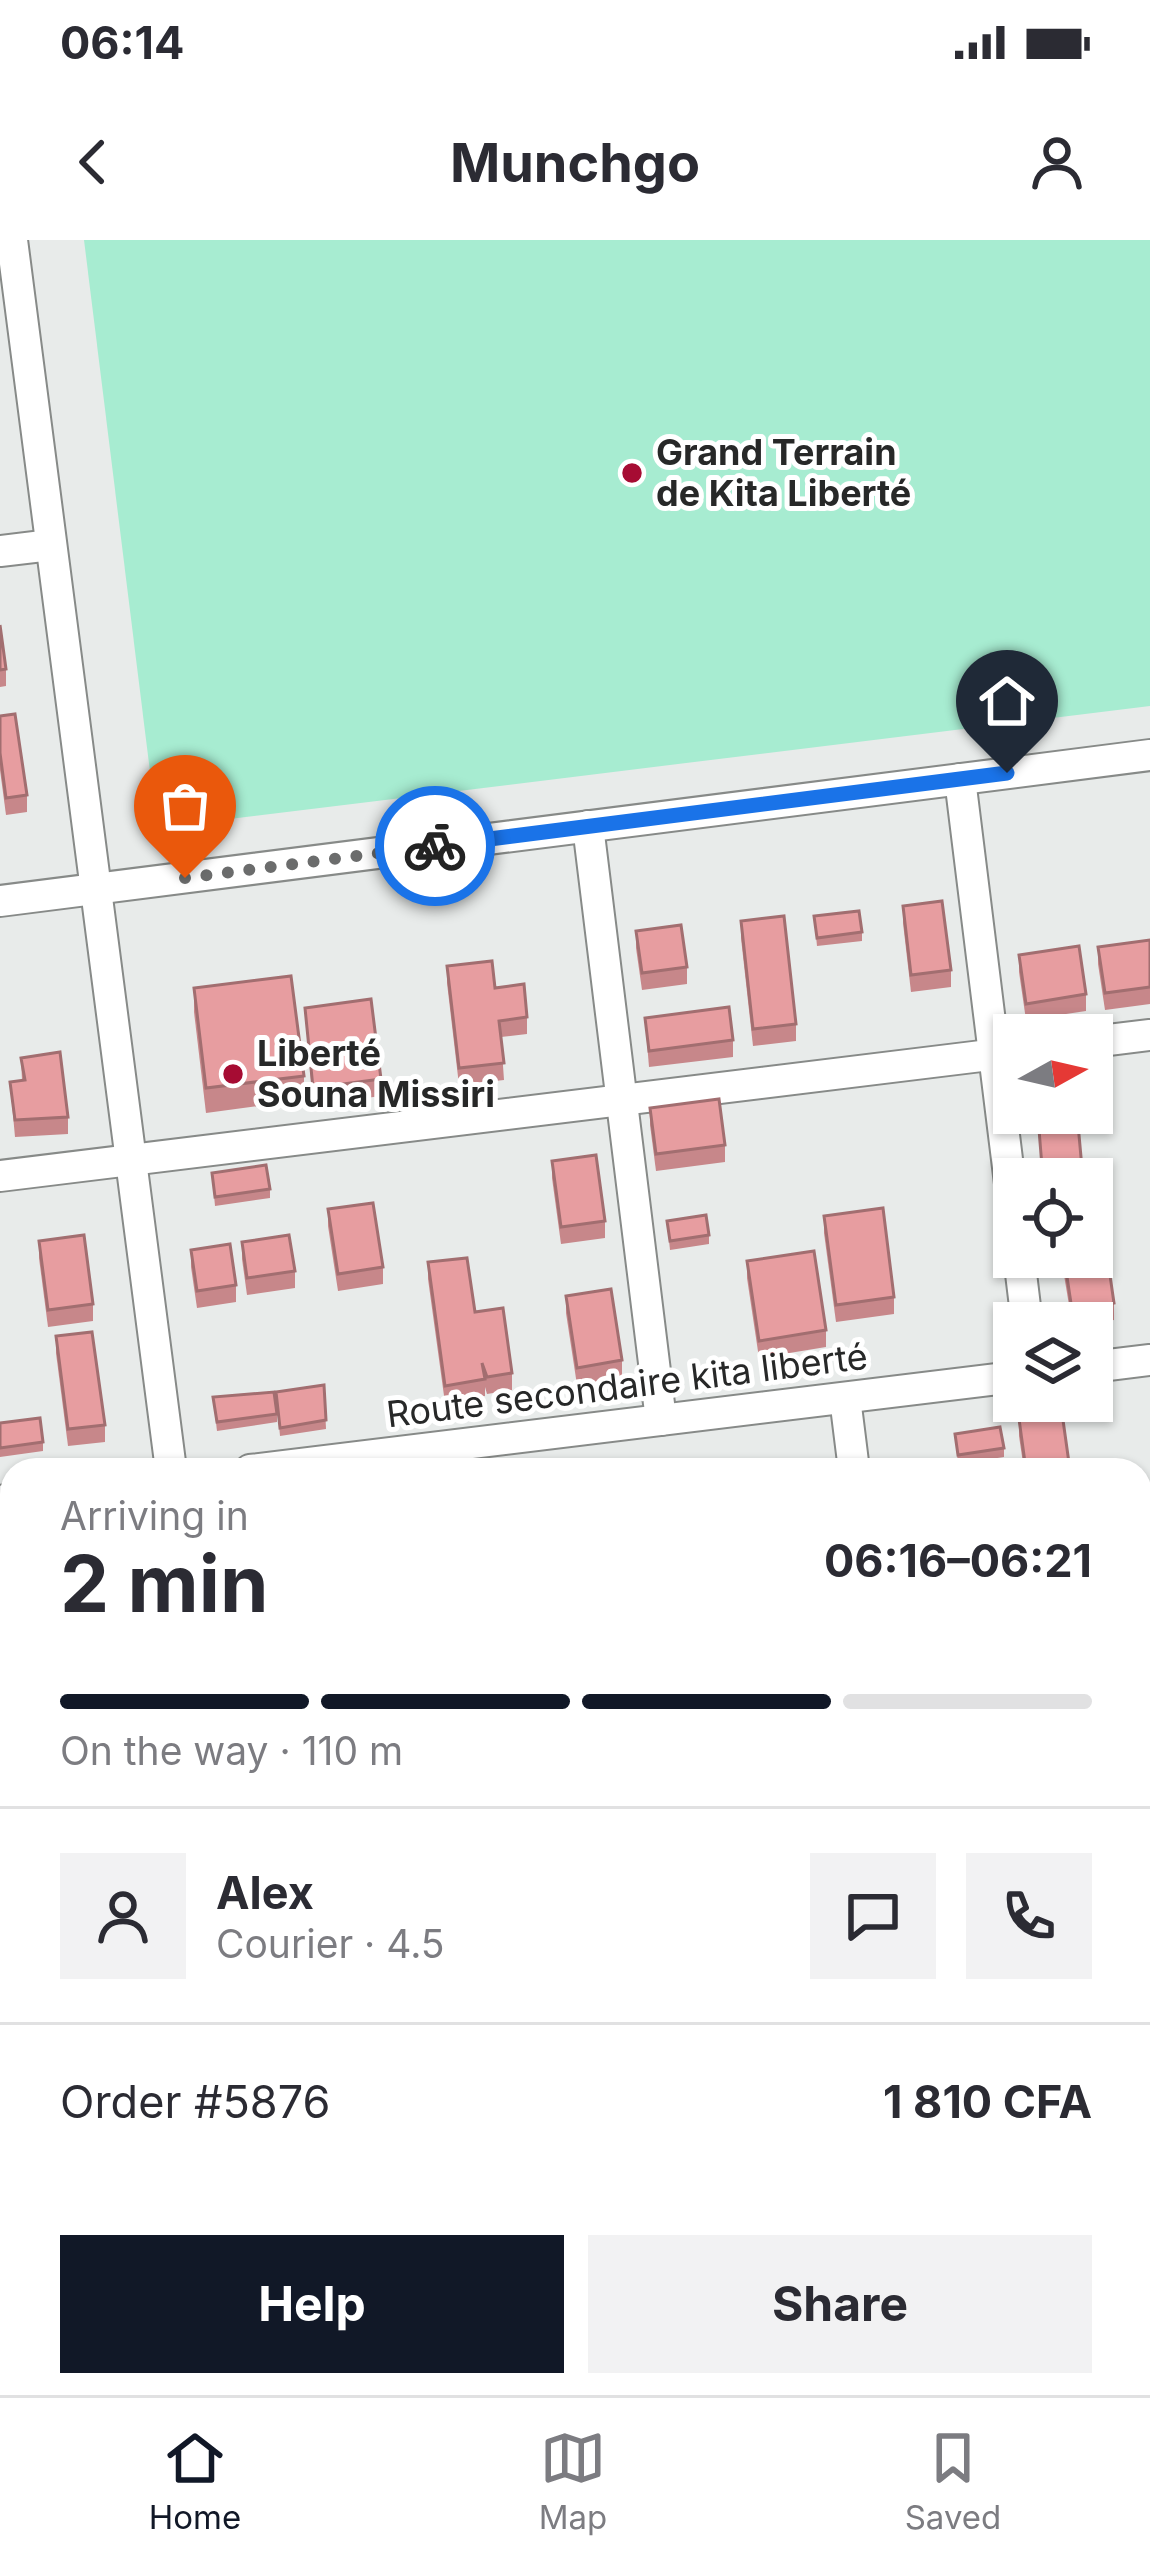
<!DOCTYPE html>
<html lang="en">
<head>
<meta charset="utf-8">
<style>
	:root { --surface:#fff; --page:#f2f2f3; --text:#2b2b33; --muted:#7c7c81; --line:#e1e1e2; --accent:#111827 }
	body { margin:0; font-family:Inter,sans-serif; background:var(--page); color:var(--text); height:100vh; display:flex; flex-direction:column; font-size:45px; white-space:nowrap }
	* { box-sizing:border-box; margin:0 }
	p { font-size:39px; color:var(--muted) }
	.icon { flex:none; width:66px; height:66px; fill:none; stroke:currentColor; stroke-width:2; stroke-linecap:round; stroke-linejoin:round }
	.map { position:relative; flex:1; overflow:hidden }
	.panel { position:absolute; left:0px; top:1218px; width:1152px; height:939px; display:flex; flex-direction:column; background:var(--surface); border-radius:36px 36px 0 0; box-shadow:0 3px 9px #0004 }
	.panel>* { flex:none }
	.needle { width:78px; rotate:82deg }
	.controls { position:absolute; left:993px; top:774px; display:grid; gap:24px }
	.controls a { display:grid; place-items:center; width:120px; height:120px; border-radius:0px; background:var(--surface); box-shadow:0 3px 9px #0004; font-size:60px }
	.pin { position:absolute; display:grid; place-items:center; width:102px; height:102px; color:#fff; margin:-123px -51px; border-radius:50% 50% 50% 0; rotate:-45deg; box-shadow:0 0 12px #0007 }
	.pin .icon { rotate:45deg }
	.courier { position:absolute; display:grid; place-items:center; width:120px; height:120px; margin:-60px; border:9px solid #1a73e8; border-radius:50%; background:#fff; color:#222; box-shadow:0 3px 15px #0007 }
	.overview em { font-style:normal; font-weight:700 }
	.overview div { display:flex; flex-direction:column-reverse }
	.overview { display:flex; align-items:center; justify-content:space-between; height:204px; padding:0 60px }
	h1 { font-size:78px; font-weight:700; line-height:90px }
	.bar { display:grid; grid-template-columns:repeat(4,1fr); gap:18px 12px; align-content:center; height:144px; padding:0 60px }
	.bar i { height:15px; border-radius:9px; background:var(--line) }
	.bar .selected { background:var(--accent) }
	.bar p { grid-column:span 4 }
	.line { display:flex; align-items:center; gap:30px; padding:0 60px; border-top:3px solid var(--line) }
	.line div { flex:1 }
	.round { display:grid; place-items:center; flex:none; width:126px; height:126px; border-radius:0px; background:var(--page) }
	.primary-button { display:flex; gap:24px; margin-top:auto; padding:24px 60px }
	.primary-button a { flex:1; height:138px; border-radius:0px; background:var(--accent); color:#fff; font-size:48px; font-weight:700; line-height:138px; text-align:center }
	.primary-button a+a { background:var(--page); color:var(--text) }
	.status { display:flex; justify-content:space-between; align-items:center; height:84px; padding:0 60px; background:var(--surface); direction:ltr }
	.status svg { height:33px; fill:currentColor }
	header { display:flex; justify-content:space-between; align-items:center; height:156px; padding:0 60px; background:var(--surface); font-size:54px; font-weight:700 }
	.tab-bar { display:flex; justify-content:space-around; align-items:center; height:168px; border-top:3px solid var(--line); background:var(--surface); font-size:33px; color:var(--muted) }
	.tab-bar a { display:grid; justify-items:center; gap:6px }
	.tab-bar .selected { color:var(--accent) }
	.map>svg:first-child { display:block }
	.park { fill:#a7ecd1 }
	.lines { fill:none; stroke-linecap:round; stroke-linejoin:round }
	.street-casing { stroke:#878a88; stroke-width:34 }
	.street { stroke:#fff; stroke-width:30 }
	.wall { fill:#c7878a }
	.shaded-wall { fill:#a26e70 }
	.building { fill:#e79da0; stroke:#a26e70; stroke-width:3 }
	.done { stroke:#6b6c6c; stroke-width:12; stroke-dasharray:0 21.6 }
	.route { stroke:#1a73e8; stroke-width:15 }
	.poi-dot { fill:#a60c33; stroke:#fff; stroke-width:4.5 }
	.labels { text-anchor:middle; stroke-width:10; stroke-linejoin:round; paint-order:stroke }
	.poi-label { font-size:36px; font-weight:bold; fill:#272828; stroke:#fff; text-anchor:start }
	.street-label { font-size:36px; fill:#272828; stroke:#fff }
</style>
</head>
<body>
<div class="status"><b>06:14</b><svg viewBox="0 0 49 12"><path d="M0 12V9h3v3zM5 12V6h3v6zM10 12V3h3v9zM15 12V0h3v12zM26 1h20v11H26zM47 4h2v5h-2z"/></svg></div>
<header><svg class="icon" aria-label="back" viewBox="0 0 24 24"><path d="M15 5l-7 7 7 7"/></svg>Munchgo<svg class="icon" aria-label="person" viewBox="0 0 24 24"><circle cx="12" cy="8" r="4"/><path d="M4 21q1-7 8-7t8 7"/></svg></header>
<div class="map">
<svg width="1150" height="2155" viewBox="0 0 1150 2155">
	<rect width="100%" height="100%" fill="#e8ebea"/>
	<polygon class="park" points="84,0 1150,0 1150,466 157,588"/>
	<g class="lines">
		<g class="street-casing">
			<g id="street">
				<polyline points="12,0 171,1230"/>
				<polyline points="0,311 51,305"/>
				<polyline points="960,539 1014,976"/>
				<polyline points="588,586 661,1180"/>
				<polyline points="0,661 1150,515"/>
				<polyline points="1092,802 1150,795"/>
				<polyline points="0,936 1014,812"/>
				<polyline points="1019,1017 1027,1083"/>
				<polyline points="1092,1127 1150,1120"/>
				<polyline points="845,1158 854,1230"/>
				<polyline points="250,1230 1014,1137"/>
				<polyline points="0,1261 12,1259"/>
				<polyline points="1140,1471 1150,1469"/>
				<polyline points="0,1612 12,1610"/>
				<polyline points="1140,1863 1150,1862"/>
				<polyline points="289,2145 290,2155"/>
				<polyline points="972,2145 973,2155"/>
			</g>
		</g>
		<use href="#street" class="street"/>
	</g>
	<g class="wall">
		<polygon points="0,385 6,429 6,446 0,447"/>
		<polygon points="0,476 27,555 27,572 6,575 0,530"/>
		<polygon points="903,666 951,730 951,747 911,752 903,683"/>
		<polygon points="814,676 862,692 862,701 817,706"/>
		<polygon points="741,681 796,784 796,801 753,806 741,698"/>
		<polygon points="636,691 687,727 687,744 642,750 636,708"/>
		<polygon points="1150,700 1150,764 1105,770 1098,724 1098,707"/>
		<polygon points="1019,715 1086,754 1086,771 1026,780 1019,732"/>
		<polygon points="447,726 495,748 527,777 527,794 501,797 504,840 459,845 447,743"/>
		<polygon points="194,748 304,836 304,860 206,873 194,772"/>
		<polygon points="305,768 381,839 381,856 313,865"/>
		<polygon points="645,778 733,800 733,817 649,827"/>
		<polygon points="21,818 68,877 68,894 15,897 10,842 22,840"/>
		<polygon points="650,868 725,905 725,922 656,931 650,885"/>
		<polygon points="552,921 605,981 605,998 561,1004 552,938"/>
		<polygon points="212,933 270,949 270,958 215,966"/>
		<polygon points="328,969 383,1027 383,1044 338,1051 328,986"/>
		<polygon points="824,976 894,1057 894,1074 836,1082 824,993"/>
		<polygon points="667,981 709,995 709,1004 670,1010"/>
		<polygon points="39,1001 93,1064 93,1081 48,1087 39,1018"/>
		<polygon points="242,1002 295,1031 295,1048 247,1055 242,1019"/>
		<polygon points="191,1010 236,1045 236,1062 197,1068 191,1027"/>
		<polygon points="1061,1017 1092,1017 1114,1063 1114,1080 1092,1084 1072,1083"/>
		<polygon points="747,1021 826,1090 826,1107 759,1118 747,1038"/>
		<polygon points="428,1022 475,1072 512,1133 512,1150 487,1154 485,1147 485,1156 445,1163 428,1039"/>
		<polygon points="566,1056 622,1120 622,1137 577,1145 566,1073"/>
		<polygon points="56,1096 105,1185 105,1202 68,1206 56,1113"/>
		<polygon points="324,1145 326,1189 280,1196 276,1152"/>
		<polygon points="213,1157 277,1174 277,1182 217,1191"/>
		<polygon points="1019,1179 1070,1230 1024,1230 1019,1196"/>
		<polygon points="0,1183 43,1202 43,1211 0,1217"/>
		<polygon points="955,1194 1004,1208 1004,1217 958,1224"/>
		<polygon points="0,1413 2,1438 12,1437 12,1535 0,1536"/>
		<polygon points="1150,1549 1150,1650 1140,1651 1140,1550"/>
		<polygon points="0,1722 7,1764 7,1772 0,1773"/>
		<polygon points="1150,1904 1150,1979 1140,1975 1140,1909"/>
		<polygon points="12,2027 4,2077 0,2061 0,2029"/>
		<polygon points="1150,2091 1150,2155 1135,2155 1134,2145 1140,2145 1140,2092"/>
		<polygon points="563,2145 617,2145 564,2151"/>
		<polygon points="886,2145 937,2145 937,2146 887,2153"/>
	</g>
	<polygon class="shaded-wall" points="12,2058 12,2075 4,2077 4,2060"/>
	<g class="building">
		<polygon points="0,385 6,429 0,430"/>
		<polygon points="15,474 27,555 6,558 0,513 0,476"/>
		<polygon points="942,661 951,730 911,735 903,666"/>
		<polygon points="859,671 862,692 817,698 814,676"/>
		<polygon points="784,676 796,784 753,789 741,681"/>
		<polygon points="681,685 687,727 642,733 636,691"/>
		<polygon points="1150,700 1150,747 1105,753 1098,707"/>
		<polygon points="1079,706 1086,754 1026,764 1019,715"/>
		<polygon points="492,721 495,748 524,744 527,777 499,781 504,823 459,828 447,726"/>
		<polygon points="291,736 304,836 206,848 194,748"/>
		<polygon points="371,759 381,839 313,848 305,768"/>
		<polygon points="729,767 733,800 649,811 645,778"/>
		<polygon points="60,812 68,877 15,880 10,842 25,840 21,818"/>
		<polygon points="719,859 725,905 656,914 650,868"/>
		<polygon points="1077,873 1083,939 1043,939 1038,877"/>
		<polygon points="596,915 605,981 561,987 552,921"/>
		<polygon points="266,925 270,949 215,957 212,933"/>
		<polygon points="373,963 383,1027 338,1034 328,969"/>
		<polygon points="883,968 894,1057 836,1065 824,976"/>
		<polygon points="706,975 709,995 670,1001 667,981"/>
		<polygon points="1104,994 1114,1063 1072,1070 1064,1017 1092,1017 1092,996"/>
		<polygon points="84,995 93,1064 48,1070 39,1001"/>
		<polygon points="289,995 295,1031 247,1038 242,1002"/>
		<polygon points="230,1004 236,1045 197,1051 191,1010"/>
		<polygon points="814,1011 826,1090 759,1101 747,1021"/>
		<polygon points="467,1018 475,1072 503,1068 512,1133 487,1137 482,1123 485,1139 445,1146 428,1022"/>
		<polygon points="611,1049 622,1120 577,1128 566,1056"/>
		<polygon points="92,1092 105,1185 68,1189 56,1096"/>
		<polygon points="324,1145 326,1180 280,1188 276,1152"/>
		<polygon points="274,1152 277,1174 217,1182 213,1157"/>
		<polygon points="1062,1173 1070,1230 1026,1230 1019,1179"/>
		<polygon points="40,1178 43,1202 0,1208 0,1183"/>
		<polygon points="1000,1187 1004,1208 958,1215 955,1194"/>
		<polygon points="12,1437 12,1518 0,1519 0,1439"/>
		<polygon points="1150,1549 1150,1625 1140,1627 1140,1550"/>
		<polygon points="2,1721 7,1764 0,1765 0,1722"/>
		<polygon points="1150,1904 1150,1962 1140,1958 1140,1909"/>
		<polygon points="12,2027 12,2058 4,2060 0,2044 0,2029"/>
		<polygon points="1150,2091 1150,2141 1140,2143 1140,2092"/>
		<polygon points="147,2145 176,2145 177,2155 132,2155 131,2147"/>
		<polygon points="442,2145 489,2145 490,2155 443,2155"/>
		<polygon points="504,2145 546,2145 547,2155 506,2155"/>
		<polygon points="742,2145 788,2145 789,2155 743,2155"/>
	</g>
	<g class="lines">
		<polyline class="done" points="185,638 435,606"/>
		<polyline class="route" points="435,606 1007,533"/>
	</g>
	<g class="poi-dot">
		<circle cx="632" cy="233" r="12"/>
		<circle cx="233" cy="834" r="12"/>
	</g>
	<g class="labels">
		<g class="poi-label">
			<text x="656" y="225">Grand Terrain<tspan x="656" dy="41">de Kita Liberté</tspan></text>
			<text x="257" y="826">Liberté<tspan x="257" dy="41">Souna Missiri</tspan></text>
		</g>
		<g class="street-label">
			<text transform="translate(627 1145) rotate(-7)" y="13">Route secondaire kita liberté</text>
		</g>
	</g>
</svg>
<div class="controls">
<a><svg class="needle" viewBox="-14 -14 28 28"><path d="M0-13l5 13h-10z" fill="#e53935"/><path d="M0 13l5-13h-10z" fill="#7c7c81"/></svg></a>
<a><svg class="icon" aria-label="locate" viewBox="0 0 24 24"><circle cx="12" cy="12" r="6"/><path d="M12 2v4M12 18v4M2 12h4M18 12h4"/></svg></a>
<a><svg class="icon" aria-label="layers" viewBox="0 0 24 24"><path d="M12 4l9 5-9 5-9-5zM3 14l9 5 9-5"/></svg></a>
</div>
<div class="pin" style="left:185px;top:638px;background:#ea580c"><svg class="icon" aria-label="bag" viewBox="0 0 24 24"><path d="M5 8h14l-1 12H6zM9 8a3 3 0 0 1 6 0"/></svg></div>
<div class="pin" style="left:1007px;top:533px;background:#1f2937"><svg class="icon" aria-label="home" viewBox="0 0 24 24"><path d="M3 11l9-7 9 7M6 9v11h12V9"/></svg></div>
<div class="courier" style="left:435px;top:606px"><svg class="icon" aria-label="bike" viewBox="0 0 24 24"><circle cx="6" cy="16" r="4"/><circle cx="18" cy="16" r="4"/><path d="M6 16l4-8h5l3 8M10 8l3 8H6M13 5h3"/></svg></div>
<section class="panel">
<div class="overview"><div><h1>2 min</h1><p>Arriving in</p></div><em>06:16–06:21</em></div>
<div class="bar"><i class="selected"></i><i class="selected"></i><i class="selected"></i><i></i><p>On the way · 110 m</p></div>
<div class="line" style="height:216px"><a class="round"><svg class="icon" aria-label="person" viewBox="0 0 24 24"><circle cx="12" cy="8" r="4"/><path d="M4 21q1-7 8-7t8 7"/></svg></a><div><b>Alex</b><p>Courier · 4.5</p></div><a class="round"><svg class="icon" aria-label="chat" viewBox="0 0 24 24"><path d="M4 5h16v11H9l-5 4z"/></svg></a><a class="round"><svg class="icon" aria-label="phone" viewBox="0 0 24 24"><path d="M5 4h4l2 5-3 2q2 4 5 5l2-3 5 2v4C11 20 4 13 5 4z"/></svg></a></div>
<div class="line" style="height:156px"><div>Order #5876</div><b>1 810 CFA</b></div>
<div class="primary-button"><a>Help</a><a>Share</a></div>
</section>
</div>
<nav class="tab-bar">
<a class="selected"><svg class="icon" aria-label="home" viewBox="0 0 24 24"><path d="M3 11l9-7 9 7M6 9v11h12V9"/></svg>Home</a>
<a><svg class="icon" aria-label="map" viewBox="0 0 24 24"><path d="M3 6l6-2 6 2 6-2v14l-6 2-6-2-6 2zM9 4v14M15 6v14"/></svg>Map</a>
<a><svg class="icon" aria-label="saved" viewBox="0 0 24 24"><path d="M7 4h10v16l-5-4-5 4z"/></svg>Saved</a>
</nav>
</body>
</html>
